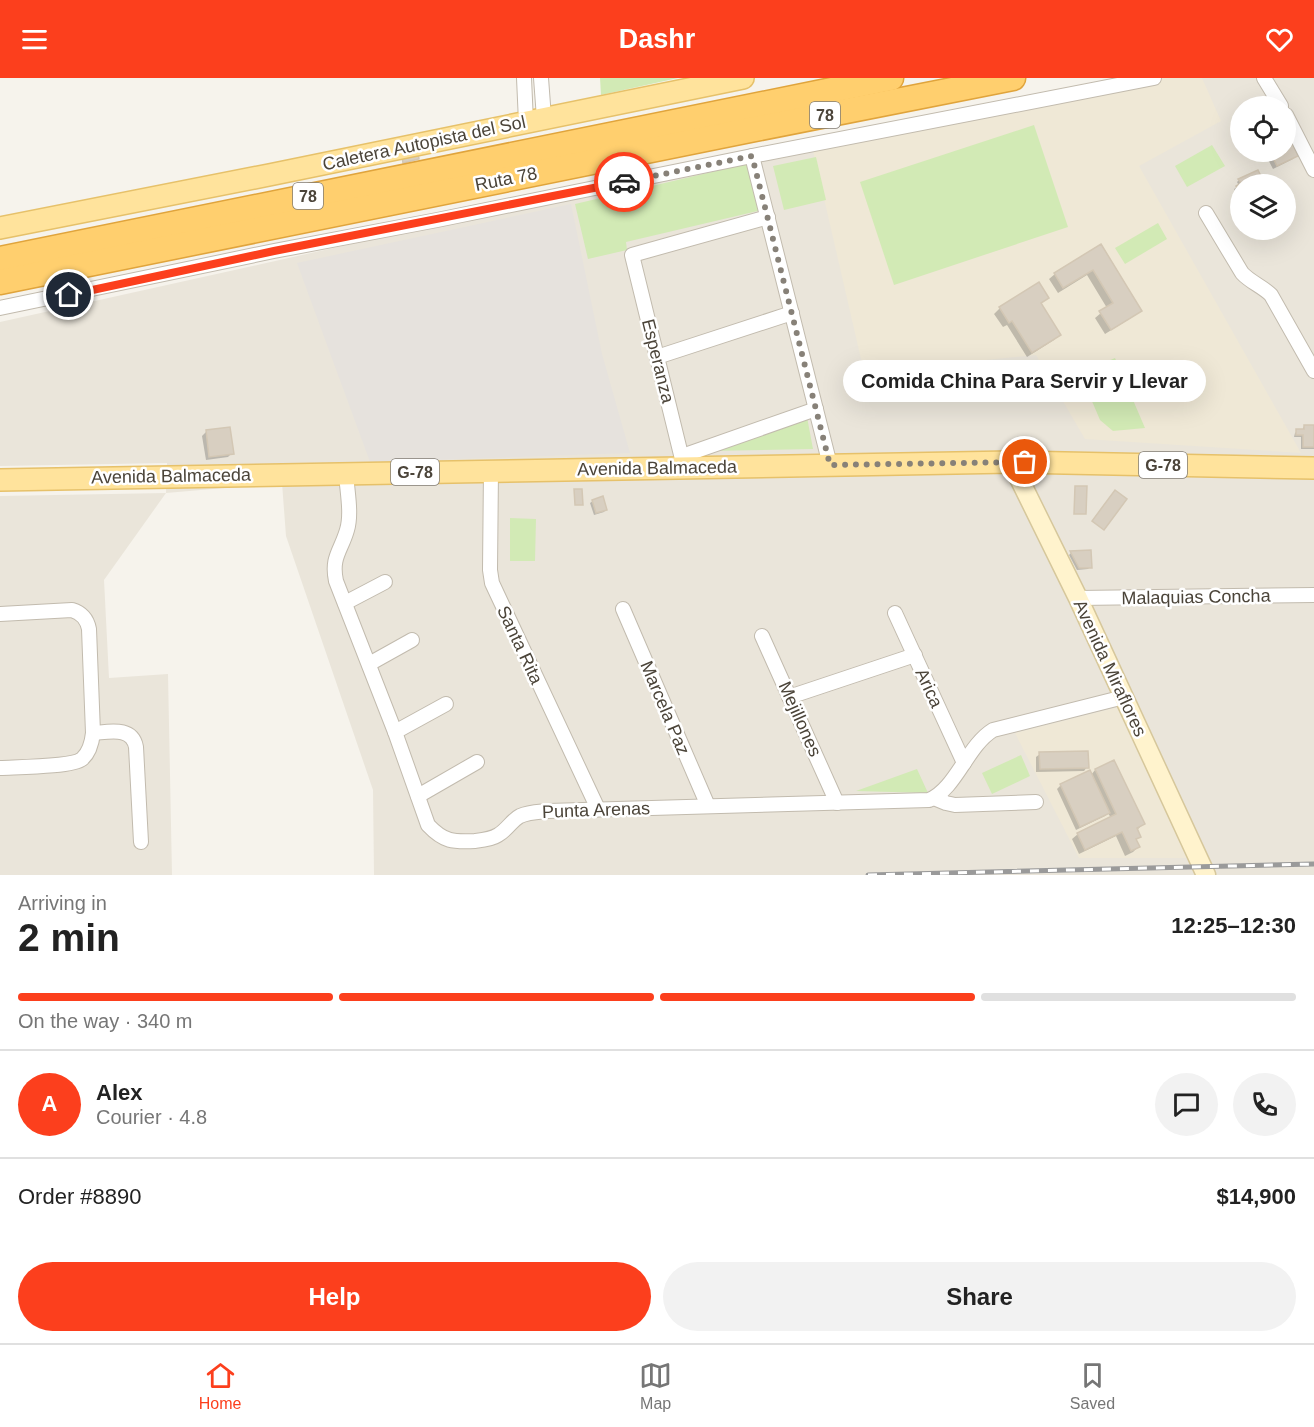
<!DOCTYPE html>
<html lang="en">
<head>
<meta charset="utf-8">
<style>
	:root { --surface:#fff; --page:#f2f2f2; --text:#222; --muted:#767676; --line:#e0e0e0; --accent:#fc3f1d }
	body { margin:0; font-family:Arial,sans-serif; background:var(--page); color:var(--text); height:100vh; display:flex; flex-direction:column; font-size:22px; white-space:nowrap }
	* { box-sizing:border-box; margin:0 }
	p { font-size:20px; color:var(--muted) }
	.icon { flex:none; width:33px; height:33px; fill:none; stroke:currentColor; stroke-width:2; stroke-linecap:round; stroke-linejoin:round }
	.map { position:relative; height:797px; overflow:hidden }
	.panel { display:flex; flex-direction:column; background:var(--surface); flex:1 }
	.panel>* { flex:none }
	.buttons { position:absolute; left:1230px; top:18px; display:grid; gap:12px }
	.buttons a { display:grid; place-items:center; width:66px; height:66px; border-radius:50%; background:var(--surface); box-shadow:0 6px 24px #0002; font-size:30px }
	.pin { position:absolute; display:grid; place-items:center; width:51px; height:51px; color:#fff; margin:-26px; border:3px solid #fff; border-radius:50%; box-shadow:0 2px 6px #0007 }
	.courier { position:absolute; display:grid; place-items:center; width:60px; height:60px; margin:-30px; border:4px solid #fc3f1d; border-radius:50%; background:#fff; color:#222; box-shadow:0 2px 8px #0007 }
	.bubble { position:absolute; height:42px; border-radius:21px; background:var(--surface); box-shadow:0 6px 24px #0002; font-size:20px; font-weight:800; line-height:42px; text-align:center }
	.overview em { font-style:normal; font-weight:800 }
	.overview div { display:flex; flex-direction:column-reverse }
	.overview { display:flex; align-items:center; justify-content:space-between; height:102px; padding:0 18px }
	h1 { font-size:39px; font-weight:800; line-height:45px }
	.bar { display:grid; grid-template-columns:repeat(4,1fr); gap:9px 6px; align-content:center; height:72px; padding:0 18px }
	.bar i { height:8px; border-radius:4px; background:var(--line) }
	.bar .active { background:var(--accent) }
	.bar p { grid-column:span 4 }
	.line { display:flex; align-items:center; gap:15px; padding:0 18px; border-top:2px solid var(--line) }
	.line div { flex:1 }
	.round { display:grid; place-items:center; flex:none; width:63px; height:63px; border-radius:32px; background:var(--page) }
	.cta { display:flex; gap:12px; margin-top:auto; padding:12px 18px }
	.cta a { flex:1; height:69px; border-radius:36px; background:var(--accent); color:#fff; font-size:24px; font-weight:800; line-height:69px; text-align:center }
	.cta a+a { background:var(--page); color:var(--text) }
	header { display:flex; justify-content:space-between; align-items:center; height:78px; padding:0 18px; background:var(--accent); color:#fff; font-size:27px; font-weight:800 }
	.menu { display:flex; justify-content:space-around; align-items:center; height:84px; border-top:2px solid var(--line); background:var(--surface); font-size:16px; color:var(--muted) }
	.menu a { display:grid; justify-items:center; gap:3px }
	.menu .active { color:var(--accent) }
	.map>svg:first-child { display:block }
	.residential { fill:#eae5da; fill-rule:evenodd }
	.industrial { fill:#e6e2dd }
	.education { fill:#efe8d6 }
	.green { fill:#d2eab5 }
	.shadow { fill:#0003 }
	.building { fill:#d8cfc1; stroke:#d3c7b4; stroke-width:1.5 }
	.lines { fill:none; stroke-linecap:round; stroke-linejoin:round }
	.minor-casing { stroke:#c2bbae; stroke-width:16 }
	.secondary-casing { stroke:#d6c79b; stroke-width:21 }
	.primary-casing { stroke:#e6c16a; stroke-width:24 }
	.motorway-casing { stroke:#e0a43c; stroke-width:27 }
	.minor { stroke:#fff; stroke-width:14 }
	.secondary { stroke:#fff3cd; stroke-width:18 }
	.primary { stroke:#ffe39c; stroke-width:21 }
	.motorway { stroke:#ffcf6e; stroke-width:24 }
	.rail-casing { stroke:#9a9a9a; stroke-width:5 }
	.rail { stroke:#fff; stroke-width:3; stroke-dasharray:9; stroke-linecap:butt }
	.done { stroke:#878178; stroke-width:6; stroke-dasharray:0 10.8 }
	.route { stroke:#fc3f1d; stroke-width:8 }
	.labels { text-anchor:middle; stroke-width:5; stroke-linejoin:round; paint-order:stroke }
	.shield { fill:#fff; stroke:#817c74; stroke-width:1.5 }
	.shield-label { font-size:16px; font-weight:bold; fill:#4b4439 }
	.street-label { font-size:18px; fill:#4b4439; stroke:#fff }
</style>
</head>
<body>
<header><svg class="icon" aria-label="menu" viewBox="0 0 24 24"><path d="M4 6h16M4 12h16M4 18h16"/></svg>Dashr<svg class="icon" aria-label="heart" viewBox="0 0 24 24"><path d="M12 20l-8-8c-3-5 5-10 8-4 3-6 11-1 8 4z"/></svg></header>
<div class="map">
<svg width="1314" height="797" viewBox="0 0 1314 797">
	<rect width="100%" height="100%" fill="#f6f3ec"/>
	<path class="residential" d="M1151 0H1314V797H374L373 712 286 458 282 405 166 415 104 502 109 600 168 596 172 797H0V418L166 415 167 385 0 388V244L811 64ZM1240 28H1286V74H1240ZM1240 106H1286V152H1240Z"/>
	<polygon class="industrial" points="571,126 602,276 630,375 370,384 297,185"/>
	<g class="education">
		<polygon points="1151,0 1202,0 1221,43 1139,88 1301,375 1085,361 1036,277 864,294 811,64"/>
		<polygon points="1123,628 1192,780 1079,780 1015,655"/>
	</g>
	<g class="green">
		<polygon points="600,0 678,0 601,17"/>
		<polygon points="1034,47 1068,149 894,207 860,104"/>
		<polygon points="1212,67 1225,88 1187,109 1175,88"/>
		<polygon points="816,79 826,122 784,132 773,88"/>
		<polygon points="750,85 762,132 626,164 627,172 588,181 575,126"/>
		<polygon points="1158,145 1167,161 1125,186 1115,170"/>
		<polygon points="1115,280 1145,350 1113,353 1100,342 1080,295"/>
		<polygon points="807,339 813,371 708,373"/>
		<polygon points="510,440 536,441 535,483 510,483"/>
		<polygon points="1021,677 1030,698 992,716 982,695"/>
		<polygon points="917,691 928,715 856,713"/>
	</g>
	<g class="shadow">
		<polygon points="1286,56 1296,77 1293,81 1273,91 1264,74 1286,74"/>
		<polygon points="1259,98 1255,101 1256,104 1254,106 1240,106 1240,113 1236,115 1234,111 1239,108 1237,104 1239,102"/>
		<polygon points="1100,168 1140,233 1134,238 1105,256 1095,240 1107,230 1087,197 1058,215 1049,201 1055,196"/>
		<polygon points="1039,206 1047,219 1040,226 1059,256 1054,262 1027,279 1007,247 1003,249 994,236 1000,230"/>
		<polygon points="1304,348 1314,349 1314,371 1301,371 1301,359 1294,359 1295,355 1297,353 1302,353"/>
		<polygon points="206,354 232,375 228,379 206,382 202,358"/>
		<polygon points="593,423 606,431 604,434 594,437 590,425"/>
		<polygon points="1071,475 1090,489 1088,491 1077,492 1069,477"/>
		<polygon points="1040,676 1087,689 1084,693 1036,694 1036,679"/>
		<polygon points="1113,684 1143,746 1138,751 1135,762 1138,769 1133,774 1125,778 1116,758 1079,776 1072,761 1078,756 1111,740 1108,735 1105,738 1076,752 1057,711 1061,707 1091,697 1095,692"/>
	</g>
	<g class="building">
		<polygon points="1287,54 1298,78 1277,88 1270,74 1286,74"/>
		<polygon points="418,75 419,81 403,85 402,78"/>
		<polygon points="1258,92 1261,98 1256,100 1258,105 1254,106 1240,106 1240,113 1238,114 1236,108 1241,105 1238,101"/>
		<polygon points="1101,166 1142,233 1111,252 1099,233 1113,225 1093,192 1063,210 1054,195"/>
		<polygon points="1039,204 1049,220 1041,225 1061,257 1032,275 1012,243 1009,245 999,229"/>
		<polygon points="1304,347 1314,347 1314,369 1303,369 1303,357 1296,357 1296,351 1304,351"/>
		<polygon points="230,349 234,376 209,379 206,352"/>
		<polygon points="1075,408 1087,408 1086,436 1074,436"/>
		<polygon points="574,411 582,411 583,427 575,427"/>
		<polygon points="1115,412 1127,421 1104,452 1092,443"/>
		<polygon points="603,418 607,432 596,435 592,422"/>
		<polygon points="1091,472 1092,490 1079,490 1070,473"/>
		<polygon points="1088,673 1089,690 1040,691 1039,674"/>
		<polygon points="1114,682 1145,746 1137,750 1141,759 1136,761 1140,769 1131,773 1122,754 1085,772 1077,755 1116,736 1095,691"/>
		<polygon points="1090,692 1110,735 1080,749 1060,706"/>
	</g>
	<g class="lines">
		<g class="minor-casing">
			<g id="minor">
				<polyline points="524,0 526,44"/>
				<polyline points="541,0 544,40"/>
				<polyline points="1264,0 1281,28"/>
				<polyline points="1286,37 1314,92"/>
				<polyline points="752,78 830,387"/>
				<path d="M1206 135 1242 195C1250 204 1262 208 1271 217L1314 293"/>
				<polyline points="0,230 274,173 437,142 752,78 1154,0"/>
				<polyline points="657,279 792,235"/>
				<polyline points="682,378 816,331"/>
				<polyline points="684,389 632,177 768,139"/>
				<polyline points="491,392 490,492 492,505 598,731"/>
				<path d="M346 395C347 413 352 435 347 452 341 473 331 479 336 503L395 654 428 747C444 764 453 764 475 763 483 762 492 761 498 757 507 752 512 742 520 738 529 734 539 734 548 733L929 722C956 711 967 668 993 652L1124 619"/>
				<polyline points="1078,520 1314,517"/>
				<polyline points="345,525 385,504"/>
				<polyline points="623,531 708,728"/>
				<polyline points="895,535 964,685"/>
				<path d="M0 536 72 532C82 535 87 541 89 551L93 655C92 664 90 674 82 681 72 689 15 689 0 690"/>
				<polyline points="762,558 837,725"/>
				<polyline points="369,586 412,562"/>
				<polyline points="789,619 915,577"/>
				<polyline points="395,654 446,626"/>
				<path d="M93 655C109 654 132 648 136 669L141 764"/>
				<polyline points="418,718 477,684"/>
				<polyline points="934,720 946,725 955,727 1036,724"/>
			</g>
		</g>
		<g class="secondary-casing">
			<polyline id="secondary" points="1011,384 1078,520 1206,797"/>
		</g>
		<g class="primary-casing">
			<g id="primary">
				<polyline points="0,150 269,97 743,0"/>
				<polyline points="0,402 1011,384 1314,390"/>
			</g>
		</g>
		<g class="motorway-casing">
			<g id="motorway">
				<polyline points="0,181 891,0"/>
				<polyline points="0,204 750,52 1013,0"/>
			</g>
		</g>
		<use href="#minor" class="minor"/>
		<use href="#secondary" class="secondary"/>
		<use href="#primary" class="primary"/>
		<use href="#motorway" class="motorway"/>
		<g class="rail-casing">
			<polyline id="rail" points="868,797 1314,786"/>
		</g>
		<use href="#rail" class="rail"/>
	</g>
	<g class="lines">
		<polyline class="done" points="624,104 752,78 830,387 1025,384"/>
		<polyline class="route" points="69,217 274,173 624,104"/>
	</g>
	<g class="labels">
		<g class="shield">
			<rect x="810" y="24" width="30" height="26" rx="4.5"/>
			<rect x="293" y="105" width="30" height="26" rx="4.5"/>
			<rect x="1139" y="374" width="48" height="26" rx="4.5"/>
			<rect x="391" y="381" width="48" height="26" rx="4.5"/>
		</g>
		<g class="shield-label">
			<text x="825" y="43">78</text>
			<text x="308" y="124">78</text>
			<text x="1163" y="393">G-78</text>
			<text x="415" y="400">G-78</text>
		</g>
		<g class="street-label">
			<text transform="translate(424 65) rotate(-12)" y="6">Caletera Autopista del Sol</text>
			<text transform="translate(506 101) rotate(-11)" y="6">Ruta 78</text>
			<text transform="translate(658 283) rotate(76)" y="6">Esperanza</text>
			<text transform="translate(657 390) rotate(-1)" y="6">Avenida Balmaceda</text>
			<text transform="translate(171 398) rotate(-1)" y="6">Avenida Balmaceda</text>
			<text transform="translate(1196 519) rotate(-1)" y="6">Malaquias Concha</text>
			<text transform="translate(520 567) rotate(65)" y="6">Santa Rita</text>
			<text transform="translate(1110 590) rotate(65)" y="6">Avenida Miraflores</text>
			<text transform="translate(929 610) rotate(65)" y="6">Arica</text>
			<text transform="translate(665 630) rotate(67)" y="6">Marcela Paz</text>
			<text transform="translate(800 641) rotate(66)" y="6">Mejillones</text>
			<text transform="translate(596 732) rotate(-2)" y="6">Punta Arenas</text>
		</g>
	</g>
</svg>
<div class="buttons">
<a><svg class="icon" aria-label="locate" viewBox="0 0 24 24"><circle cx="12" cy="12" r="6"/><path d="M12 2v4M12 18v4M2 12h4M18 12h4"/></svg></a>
<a><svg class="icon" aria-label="layers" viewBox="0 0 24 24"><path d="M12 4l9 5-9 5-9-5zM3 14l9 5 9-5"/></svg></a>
</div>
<div class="pin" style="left:1025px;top:384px;background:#ea580c"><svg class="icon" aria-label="bag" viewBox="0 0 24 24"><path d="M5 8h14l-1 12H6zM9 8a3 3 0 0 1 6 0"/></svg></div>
<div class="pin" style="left:69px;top:217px;background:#1f2937"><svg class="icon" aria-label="home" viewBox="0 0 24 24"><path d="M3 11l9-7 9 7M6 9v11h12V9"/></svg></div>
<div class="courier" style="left:624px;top:104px"><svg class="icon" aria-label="car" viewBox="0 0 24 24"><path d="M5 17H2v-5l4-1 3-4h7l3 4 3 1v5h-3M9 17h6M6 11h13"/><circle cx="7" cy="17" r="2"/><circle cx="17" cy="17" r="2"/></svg></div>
<div class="bubble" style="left:843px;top:282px;width:363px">Comida China Para Servir y Llevar</div>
</div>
<section class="panel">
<div class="overview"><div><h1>2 min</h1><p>Arriving in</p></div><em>12:25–12:30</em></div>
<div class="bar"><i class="active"></i><i class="active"></i><i class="active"></i><i></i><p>On the way · 340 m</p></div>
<div class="line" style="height:108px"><b class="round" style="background:var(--accent);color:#fff">A</b><div><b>Alex</b><p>Courier · 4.8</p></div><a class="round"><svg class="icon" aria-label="chat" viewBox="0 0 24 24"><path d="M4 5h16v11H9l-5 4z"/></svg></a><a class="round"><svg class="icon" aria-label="phone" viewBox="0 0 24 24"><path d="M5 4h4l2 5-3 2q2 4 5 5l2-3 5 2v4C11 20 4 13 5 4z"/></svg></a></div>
<div class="line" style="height:78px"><div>Order #8890</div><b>$14,900</b></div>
<div class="cta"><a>Help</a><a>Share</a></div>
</section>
<nav class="menu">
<a class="active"><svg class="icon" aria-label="home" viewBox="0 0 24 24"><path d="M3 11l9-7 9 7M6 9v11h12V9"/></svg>Home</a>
<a><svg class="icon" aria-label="map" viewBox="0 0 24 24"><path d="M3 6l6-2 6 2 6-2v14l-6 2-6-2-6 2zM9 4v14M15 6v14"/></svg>Map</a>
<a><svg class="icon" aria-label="saved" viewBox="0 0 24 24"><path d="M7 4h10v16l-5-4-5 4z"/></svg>Saved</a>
</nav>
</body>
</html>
